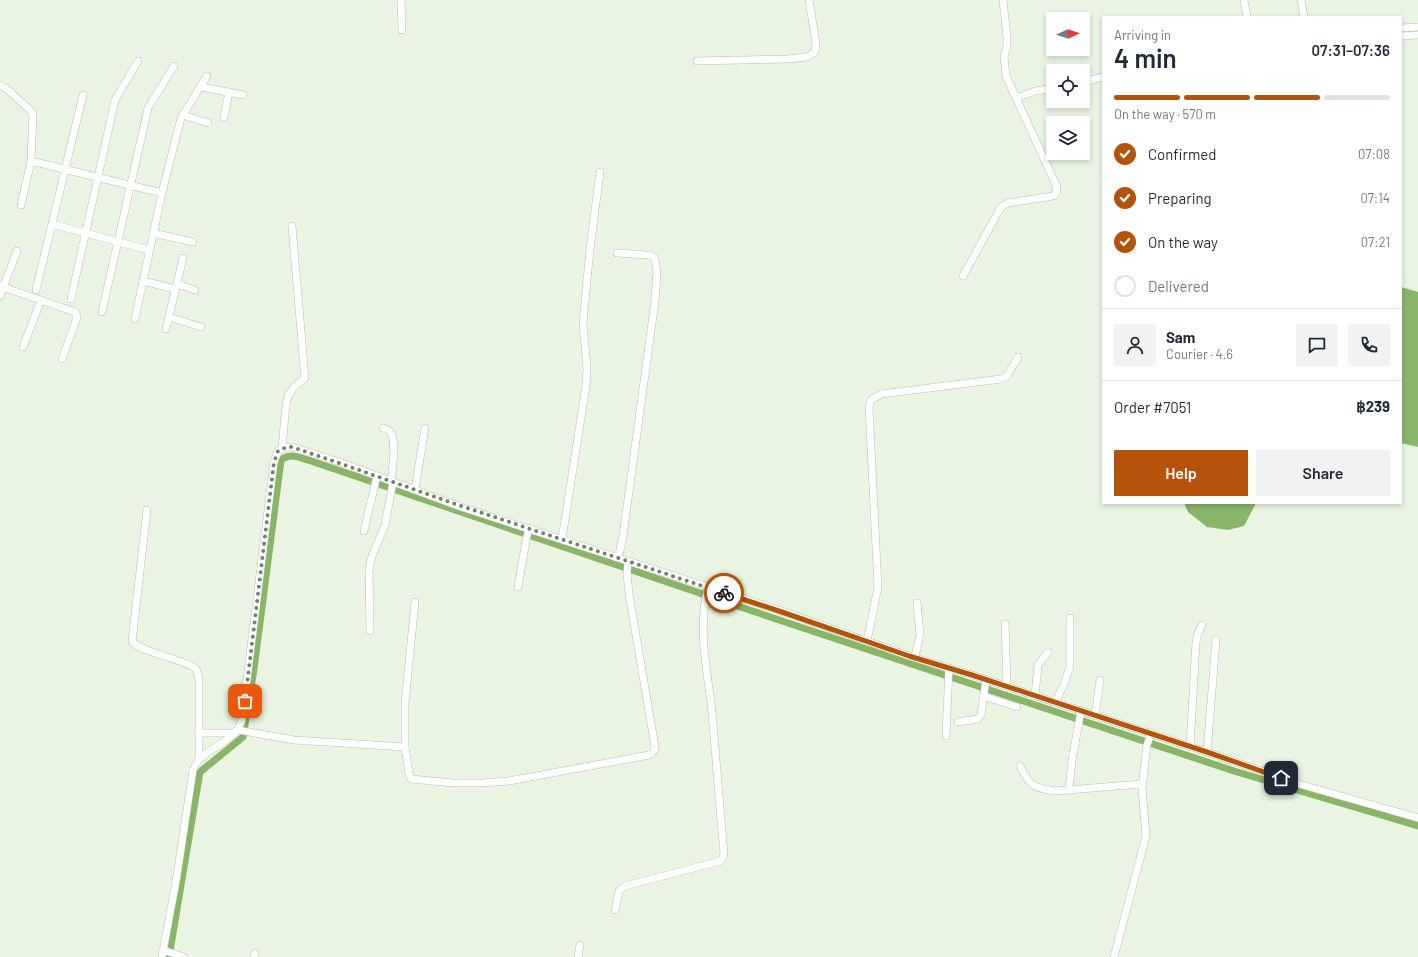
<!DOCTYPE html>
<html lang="en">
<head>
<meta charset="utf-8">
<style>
	:root { --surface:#fff; --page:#f2f2f3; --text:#1f2937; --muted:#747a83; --line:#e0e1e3; --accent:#b45309 }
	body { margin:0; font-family:Barlow,sans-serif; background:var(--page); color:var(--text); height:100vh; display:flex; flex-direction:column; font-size:15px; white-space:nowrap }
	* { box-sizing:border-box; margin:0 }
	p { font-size:13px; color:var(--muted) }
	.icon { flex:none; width:22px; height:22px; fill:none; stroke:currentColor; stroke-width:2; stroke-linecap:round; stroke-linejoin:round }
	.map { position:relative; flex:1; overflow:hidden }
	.side { position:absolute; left:1102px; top:16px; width:300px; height:488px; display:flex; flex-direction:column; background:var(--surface); border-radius:0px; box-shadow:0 2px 6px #0003 }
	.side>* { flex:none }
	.needle { width:26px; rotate:87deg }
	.fabs { position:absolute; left:1046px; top:12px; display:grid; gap:8px }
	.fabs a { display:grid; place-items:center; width:44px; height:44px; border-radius:0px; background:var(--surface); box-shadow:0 2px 6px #0003; font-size:20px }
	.pin { position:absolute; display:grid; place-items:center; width:34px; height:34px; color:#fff; margin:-17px; border-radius:8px; box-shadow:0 2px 6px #0006 }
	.courier { position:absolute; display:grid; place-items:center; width:40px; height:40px; margin:-20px; border:3px solid #b45309; border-radius:50%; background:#fff; color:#222; box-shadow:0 1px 5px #0007 }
	.head em { font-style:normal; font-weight:600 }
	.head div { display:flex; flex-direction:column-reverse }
	.head { display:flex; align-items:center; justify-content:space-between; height:68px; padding:0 12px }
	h1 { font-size:26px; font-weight:600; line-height:30px }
	.bar { display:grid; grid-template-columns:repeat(4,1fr); gap:6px 4px; align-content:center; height:48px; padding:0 12px }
	.bar i { height:5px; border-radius:3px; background:var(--line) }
	.bar .on { background:var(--accent) }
	.bar p { grid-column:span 4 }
	.line { display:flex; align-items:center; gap:10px; padding:0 12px; border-top:1px solid var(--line) }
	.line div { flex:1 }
	.round { display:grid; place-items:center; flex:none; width:42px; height:42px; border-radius:0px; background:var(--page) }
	ol { padding:0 12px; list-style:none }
	li { display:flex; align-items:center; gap:12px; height:44px }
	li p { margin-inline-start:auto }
	li .icon { padding:4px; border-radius:50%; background:var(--accent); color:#fff; stroke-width:4 }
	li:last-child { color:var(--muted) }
	li i { width:22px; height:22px; border:2px solid var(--line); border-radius:50% }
	.action { display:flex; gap:8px; margin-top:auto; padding:8px 12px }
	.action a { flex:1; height:46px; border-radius:0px; background:var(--accent); color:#fff; font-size:16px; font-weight:600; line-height:46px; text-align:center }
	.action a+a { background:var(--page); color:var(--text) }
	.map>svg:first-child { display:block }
	.water { fill:#89b568 }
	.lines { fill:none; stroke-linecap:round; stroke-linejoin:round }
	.canal { stroke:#89b568; stroke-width:7 }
	.minor-casing { stroke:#b6c1ae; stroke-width:8 }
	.minor { stroke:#fff; stroke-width:7 }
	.done { stroke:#777e73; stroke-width:4; stroke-dasharray:0 7.2 }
	.route { stroke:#b45309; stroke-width:5 }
</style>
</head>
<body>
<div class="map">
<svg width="1418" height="957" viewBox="0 0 1418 957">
	<rect width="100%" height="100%" fill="#e9f5e2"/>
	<g class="water">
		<polygon points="1401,287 1418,292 1418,447 1401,443"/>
		<polygon points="1184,503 1256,503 1244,526 1228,530 1207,527 1188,512"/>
	</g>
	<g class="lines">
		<path class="canal" d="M169 957 200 772 243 737 254 669 281 460C291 453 297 457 308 460L776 619 1234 771 1418 826"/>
		<g class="minor-casing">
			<g id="minor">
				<polyline points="401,0 402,30"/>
				<polyline points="1244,0 1247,17"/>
				<polyline points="1301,0 1304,17"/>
				<polyline points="1401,28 1418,27"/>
				<polyline points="1401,36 1418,35"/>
				<polyline points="697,61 788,59 807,57 815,52 816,43 809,0"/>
				<polyline points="1083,82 1103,77"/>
				<polyline points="0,85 6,88 33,113 31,161 162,193"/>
				<polyline points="201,87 243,95"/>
				<polyline points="1016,98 1036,91 1053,88"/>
				<polyline points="183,115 208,123"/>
				<polyline points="224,117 229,92"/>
				<polyline points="21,205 31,161"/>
				<polyline points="52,224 149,250"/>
				<polyline points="153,233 193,242"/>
				<polyline points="963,276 1001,207 1008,203 1053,196 1056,194 1057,187 1006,76 1004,57 1007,46 1007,37 1003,0"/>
				<polyline points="143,281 175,289"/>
				<polyline points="177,284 195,290"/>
				<polyline points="0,286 72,311 76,313 77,318 62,359"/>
				<polyline points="36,290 83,95"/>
				<polyline points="0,296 17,251"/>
				<polyline points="71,299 115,100 138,61"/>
				<polyline points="102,312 148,108 174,66"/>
				<polyline points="169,317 201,327"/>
				<polyline points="135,319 162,193 181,118 207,76"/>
				<polyline points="166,329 183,258"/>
				<polyline points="23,347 41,300"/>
				<path d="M383 428C386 429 390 430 391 433 397 444 392 468 391 481"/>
				<path d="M282 448C284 434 284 405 289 394 293 387 300 382 305 378L292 226"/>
				<polyline points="415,489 425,428"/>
				<path d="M147 510 132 641C138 652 182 658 196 669L199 679V759"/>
				<polyline points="364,531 377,476"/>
				<polyline points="562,539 586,386 587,368 583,323 590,249 600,172"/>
				<polyline points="615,557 620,551 623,536 655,301 657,271 655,259 652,256 648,255 617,253"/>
				<polyline points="518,587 526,541 529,528"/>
				<path d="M415 602 405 703V747L409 774 411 779 453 783H481L509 781 649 755C653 753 655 751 655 747L629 594 627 573 628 562"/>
				<polyline points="1005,624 1007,686"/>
				<polyline points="370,631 369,571 371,559 385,525 393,482"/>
				<polyline points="867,641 878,587 869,407 871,400 881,394 1001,379 1007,376 1018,357"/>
				<polyline points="915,657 920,634 917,603"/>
				<polyline points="984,696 1017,707"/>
				<polyline points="1035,696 1038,665 1048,652"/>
				<polyline points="1055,702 1063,687 1070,667 1070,618"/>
				<polyline points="1095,716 1100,680"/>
				<polyline points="958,722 978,719 981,715 986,680"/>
				<polyline points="238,730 294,740 405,747"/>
				<polyline points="199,733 235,733"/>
				<polyline points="946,736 949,668"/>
				<polyline points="1190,747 1196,642 1198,633 1202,625"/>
				<polyline points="1207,752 1216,640"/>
				<path d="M1020 766C1030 786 1033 788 1055 791L1142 784"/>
				<polyline points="1069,790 1072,760 1081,711"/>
				<path d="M615 910 619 891 625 886 720 861 723 858 724 853C719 803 716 753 711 703 706 665 698 626 708 588"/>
				<polyline points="163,950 184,957"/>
				<path d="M162 957 177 876 193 770C202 747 235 744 242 720L274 462 278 451 287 447H292L342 463 461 507 782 611 909 656 972 675 1207 752 1302 785 1418 818"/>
				<polyline points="254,957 255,953"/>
				<polyline points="578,957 580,945"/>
				<polyline points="1114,957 1146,836 1142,788 1147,745 1151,734"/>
			</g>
		</g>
		<use href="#minor" class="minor"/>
	</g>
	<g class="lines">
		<polyline class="done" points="245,701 274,462 278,451 287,447 292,447 342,464 461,506 724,593"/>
		<polyline class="route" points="724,593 782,612 909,656 972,675 1207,752 1281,778"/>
	</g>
</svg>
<div class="fabs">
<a><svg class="needle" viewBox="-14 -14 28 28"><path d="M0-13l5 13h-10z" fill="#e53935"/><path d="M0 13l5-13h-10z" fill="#747a83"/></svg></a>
<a><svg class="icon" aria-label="locate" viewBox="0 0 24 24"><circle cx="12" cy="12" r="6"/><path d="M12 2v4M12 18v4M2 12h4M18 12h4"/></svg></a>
<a><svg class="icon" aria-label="layers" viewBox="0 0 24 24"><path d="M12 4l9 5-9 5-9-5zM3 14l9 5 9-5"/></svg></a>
</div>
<div class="pin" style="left:245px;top:701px;background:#ea580c"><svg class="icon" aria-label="bag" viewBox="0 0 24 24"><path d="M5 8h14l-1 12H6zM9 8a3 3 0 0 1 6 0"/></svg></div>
<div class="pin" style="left:1281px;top:778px;background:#1f2937"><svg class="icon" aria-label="home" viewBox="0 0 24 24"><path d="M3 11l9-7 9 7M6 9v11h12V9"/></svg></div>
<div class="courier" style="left:724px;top:593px"><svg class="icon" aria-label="bike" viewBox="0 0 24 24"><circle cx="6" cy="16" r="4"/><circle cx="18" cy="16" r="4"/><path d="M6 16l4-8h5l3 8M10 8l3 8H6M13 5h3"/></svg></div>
<section class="side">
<div class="head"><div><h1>4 min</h1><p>Arriving in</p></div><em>07:31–07:36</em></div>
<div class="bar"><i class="on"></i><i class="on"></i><i class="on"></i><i></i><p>On the way · 570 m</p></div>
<ol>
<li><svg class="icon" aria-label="check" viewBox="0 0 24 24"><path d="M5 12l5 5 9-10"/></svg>Confirmed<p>07:08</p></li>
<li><svg class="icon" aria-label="check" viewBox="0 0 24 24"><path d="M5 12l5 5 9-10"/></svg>Preparing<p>07:14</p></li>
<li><svg class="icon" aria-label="check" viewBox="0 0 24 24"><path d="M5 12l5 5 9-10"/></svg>On the way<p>07:21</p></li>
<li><i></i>Delivered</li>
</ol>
<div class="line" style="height:72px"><a class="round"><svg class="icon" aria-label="person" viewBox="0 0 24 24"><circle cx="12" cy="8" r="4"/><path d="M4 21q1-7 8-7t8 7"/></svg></a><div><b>Sam</b><p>Courier · 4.6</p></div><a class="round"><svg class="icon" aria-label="chat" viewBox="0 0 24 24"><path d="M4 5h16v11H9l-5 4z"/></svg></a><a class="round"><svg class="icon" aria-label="phone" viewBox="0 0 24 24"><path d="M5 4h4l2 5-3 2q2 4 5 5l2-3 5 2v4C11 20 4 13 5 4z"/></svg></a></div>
<div class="line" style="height:52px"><div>Order #7051</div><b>฿239</b></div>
<div class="action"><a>Help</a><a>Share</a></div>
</section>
</div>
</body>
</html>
